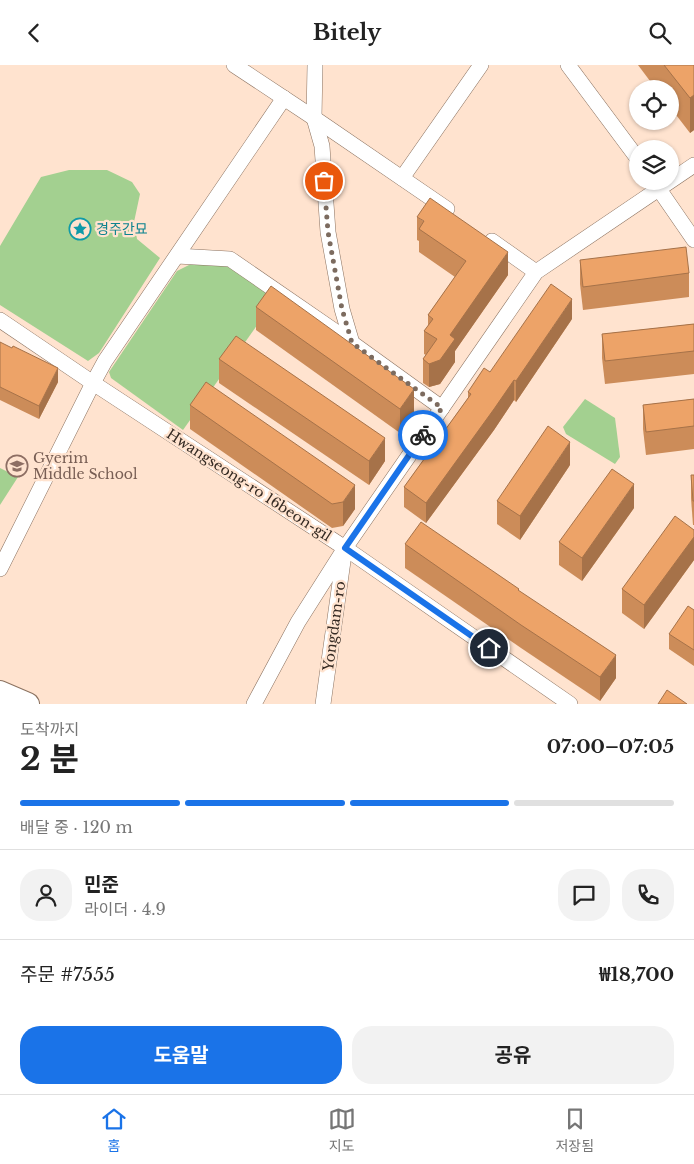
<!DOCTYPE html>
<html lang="ko">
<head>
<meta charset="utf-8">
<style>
	:root { --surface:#fff; --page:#f2f2f2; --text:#222; --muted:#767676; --line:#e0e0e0; --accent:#1a73e8 }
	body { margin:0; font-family:"Libre Baskerville","Noto Sans KR",serif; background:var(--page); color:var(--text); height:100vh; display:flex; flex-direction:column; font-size:19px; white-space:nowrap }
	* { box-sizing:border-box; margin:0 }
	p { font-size:16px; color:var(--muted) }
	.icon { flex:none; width:28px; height:28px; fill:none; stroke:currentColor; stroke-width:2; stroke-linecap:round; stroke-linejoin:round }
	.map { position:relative; height:639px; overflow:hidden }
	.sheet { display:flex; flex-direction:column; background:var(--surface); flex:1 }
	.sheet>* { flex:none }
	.tools { position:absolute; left:629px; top:15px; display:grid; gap:10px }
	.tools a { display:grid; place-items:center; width:50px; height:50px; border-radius:50%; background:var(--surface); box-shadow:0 1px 4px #0004; font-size:25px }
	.pin { position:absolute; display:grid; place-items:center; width:42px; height:42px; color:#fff; margin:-21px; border:2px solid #fff; border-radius:50%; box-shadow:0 1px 5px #0007 }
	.courier { position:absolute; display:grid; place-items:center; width:50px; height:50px; margin:-25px; border:4px solid #1a73e8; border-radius:50%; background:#fff; color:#222; box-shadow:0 1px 6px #0007 }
	.overview em { font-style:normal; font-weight:700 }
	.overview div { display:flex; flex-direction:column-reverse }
	.overview { display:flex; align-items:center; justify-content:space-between; height:85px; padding:0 20px }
	h1 { font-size:32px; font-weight:700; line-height:38px }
	.bar { display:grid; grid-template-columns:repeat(4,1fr); gap:8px 5px; align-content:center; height:60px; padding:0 20px }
	.bar i { height:6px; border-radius:4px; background:var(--line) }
	.bar .active { background:var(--accent) }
	.bar p { grid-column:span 4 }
	.line { display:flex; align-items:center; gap:12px; padding:0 20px; border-top:1px solid var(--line) }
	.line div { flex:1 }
	.round { display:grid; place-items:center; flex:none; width:52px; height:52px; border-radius:20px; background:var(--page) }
	.cta { display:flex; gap:10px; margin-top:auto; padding:10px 20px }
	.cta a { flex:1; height:58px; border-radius:20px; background:var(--accent); color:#fff; font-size:20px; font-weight:700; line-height:58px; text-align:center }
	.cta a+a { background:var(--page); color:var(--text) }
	header { display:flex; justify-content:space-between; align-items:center; height:65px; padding:0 20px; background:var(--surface); font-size:22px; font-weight:700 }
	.tabs { display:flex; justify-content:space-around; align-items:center; height:70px; border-top:1px solid var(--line); background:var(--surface); font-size:14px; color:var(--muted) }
	.tabs a { display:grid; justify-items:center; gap:2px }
	.tabs .active { color:var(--accent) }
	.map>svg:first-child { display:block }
	.green { fill:#a3d090 }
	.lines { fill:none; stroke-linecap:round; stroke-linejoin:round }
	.street-casing { stroke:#8b7260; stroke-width:16 }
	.secondary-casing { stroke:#8b7260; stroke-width:24 }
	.street { stroke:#fff; stroke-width:15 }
	.secondary { stroke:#fff; stroke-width:22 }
	.wall { fill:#cc8c59 }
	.shaded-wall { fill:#a67249 }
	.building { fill:#eda368; stroke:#a67249 }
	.done { stroke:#7c6b5f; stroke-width:5; stroke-dasharray:0 9 }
	.route { stroke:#1a73e8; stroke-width:6 }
	.labels { text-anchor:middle; stroke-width:4.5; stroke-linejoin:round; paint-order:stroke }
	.culture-label { font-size:14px; fill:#0d838f; stroke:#ffe3cf; text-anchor:start }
	.education-label { font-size:14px; fill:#785e54; stroke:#ffe3cf; text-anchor:start }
	.street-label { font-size:14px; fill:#352a23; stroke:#ffe3cf }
</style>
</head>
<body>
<header><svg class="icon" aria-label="back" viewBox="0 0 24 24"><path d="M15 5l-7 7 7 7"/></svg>Bitely<svg class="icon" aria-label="search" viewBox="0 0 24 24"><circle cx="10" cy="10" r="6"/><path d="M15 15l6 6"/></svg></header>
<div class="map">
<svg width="694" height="639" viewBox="0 0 694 639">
	<rect width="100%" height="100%" fill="#ffe3cf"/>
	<g class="green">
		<polygon points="69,105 107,105 132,117 140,129 134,157 137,174 160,193 99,288 88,296 0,240 0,181 41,112"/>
		<polygon points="191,199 227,201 277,232 183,365 111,313 109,307 177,206"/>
		<polygon points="585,334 615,353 620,392 615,399 566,369 563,362"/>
		<polygon points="0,403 18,412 0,440"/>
	</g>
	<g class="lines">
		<g class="street-casing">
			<g id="street">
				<polyline points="234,0 314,53 447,144"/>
				<polyline points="315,0 314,53 322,81 328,167 342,244 352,278 442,343"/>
				<polyline points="568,0 638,94"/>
				<polyline points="402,113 481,0"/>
				<polyline points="654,117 694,175"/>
				<polyline points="492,176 536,207"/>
				<polyline points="177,191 230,194 352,278"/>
				<polyline points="0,255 93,318 345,483 570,639"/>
				<polyline points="0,504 93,318 105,296 284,33"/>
				<polyline points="254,639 298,557 345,483 536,207 694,100"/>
				<polyline points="323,639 344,489"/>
			</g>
		</g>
		<g class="secondary-casing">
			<polyline id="secondary" points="0,627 28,639"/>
		</g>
		<use href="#street" class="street"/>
		<use href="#secondary" class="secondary"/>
	</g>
	<g class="wall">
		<polygon points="638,0 694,0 694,65 690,68 670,42 670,24 656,24"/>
		<polygon points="417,152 508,210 455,286 455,297 440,319 429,322 423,318 423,294 426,290 424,289 424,266 428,261 428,250 455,212 419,187 419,176 417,175"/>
		<polygon points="580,195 689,208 689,232 583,245 580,219"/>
		<polygon points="256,242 414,347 400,368 256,265"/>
		<polygon points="572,254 516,337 514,335 494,365 426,458 404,442 404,422 468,333 468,327 490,307"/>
		<polygon points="694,259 694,309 605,319 602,293 602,269"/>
		<polygon points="0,277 58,317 39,354 0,335"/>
		<polygon points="219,294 385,396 369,420 219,318"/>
		<polygon points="694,334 694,384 646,390 643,364 643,340"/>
		<polygon points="190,340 355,444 343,461 332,463 190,364"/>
		<polygon points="570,400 520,475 497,459 497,436"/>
		<polygon points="691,410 694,410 694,460 693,460 691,433"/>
		<polygon points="634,443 582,516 559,500 559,477"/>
		<polygon points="694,465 694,495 644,564 622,548 622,524"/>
		<polygon points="405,479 616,613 600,636 521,583 405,503"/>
		<polygon points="694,545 694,601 669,584 669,569"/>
	</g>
	<g class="shaded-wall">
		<polygon points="694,30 694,65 690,68 690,33"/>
		<polygon points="508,187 508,210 455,286 455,297 440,319 429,322 429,299"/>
		<polygon points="572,234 572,254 516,337 516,316"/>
		<polygon points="58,303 58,317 39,354 39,341"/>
		<polygon points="514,315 514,335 494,365 426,458 426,438"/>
		<polygon points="414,324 414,347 400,368 400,344"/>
		<polygon points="385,373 385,396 369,420 369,396"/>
		<polygon points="570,377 570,400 520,475 520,451"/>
		<polygon points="634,419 634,443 582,516 582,493"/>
		<polygon points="355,420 355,444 343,461 343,437"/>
		<polygon points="694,472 694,495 644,564 644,540"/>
		<polygon points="616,590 616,613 600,636 600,612"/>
	</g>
	<g class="building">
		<polygon points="664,0 694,0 694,30 690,33"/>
		<polygon points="430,133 508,187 450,270 455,274 440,295 429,299 423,294 437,274 424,266 433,254 428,250 466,196 419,164 424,156 417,152"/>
		<polygon points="686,182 689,208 583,222 580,195"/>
		<polygon points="551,219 572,234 516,316 514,315 494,344 426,438 404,422 471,329 468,327 484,303 490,307"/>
		<polygon points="271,221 414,324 400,344 256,242"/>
		<polygon points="694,259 694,286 605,296 602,269"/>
		<polygon points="236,271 385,373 369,396 219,294"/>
		<polygon points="0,277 12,283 13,281 58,303 39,341 0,322"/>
		<polygon points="206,317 355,420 343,437 332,439 190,340"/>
		<polygon points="694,334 694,361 646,367 643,340"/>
		<polygon points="548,361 570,377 520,451 497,436"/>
		<polygon points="612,404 634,419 582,493 559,477"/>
		<polygon points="691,410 694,410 694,436 693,436"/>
		<polygon points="675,451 694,465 694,472 644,540 622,524"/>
		<polygon points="421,457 519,524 518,525 616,590 600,612 521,560 405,479"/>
		<polygon points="688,541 694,545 694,585 669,569"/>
		<polygon points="667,625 687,639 658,639"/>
	</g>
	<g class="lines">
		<polyline class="done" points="324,116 328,167 342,244 352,278 442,343 423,370"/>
		<polyline class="route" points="423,370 345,483 489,583"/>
	</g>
	<defs>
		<g id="sight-ring" transform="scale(1.125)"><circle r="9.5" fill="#ffe3cf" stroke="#0f9aa8" stroke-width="1.5"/><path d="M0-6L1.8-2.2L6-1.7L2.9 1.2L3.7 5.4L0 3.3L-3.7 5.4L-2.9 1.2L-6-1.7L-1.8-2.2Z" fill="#0f9aa8"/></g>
		<g id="school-ring" transform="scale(1.125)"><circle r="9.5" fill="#ffe3cf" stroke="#8d6e63" stroke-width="1.5"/><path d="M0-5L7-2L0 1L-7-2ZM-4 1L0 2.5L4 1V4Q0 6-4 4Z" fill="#8d6e63"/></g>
	</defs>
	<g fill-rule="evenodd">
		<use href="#sight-ring" x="80" y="164"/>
		<use href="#school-ring" x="17" y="401"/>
	</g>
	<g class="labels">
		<g class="culture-label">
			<text x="96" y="169">경주간묘</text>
		</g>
		<g class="education-label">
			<text x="33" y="398">Gyerim<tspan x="33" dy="16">Middle School</tspan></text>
		</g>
		<g class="street-label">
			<text transform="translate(249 420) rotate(33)" y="5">Hwangseong-ro 16beon-gil</text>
			<text transform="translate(334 561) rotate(-82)" y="5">Yongdam-ro</text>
		</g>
	</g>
</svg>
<div class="tools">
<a><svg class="icon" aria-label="locate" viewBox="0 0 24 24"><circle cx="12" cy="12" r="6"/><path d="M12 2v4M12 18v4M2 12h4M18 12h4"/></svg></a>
<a><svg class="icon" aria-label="layers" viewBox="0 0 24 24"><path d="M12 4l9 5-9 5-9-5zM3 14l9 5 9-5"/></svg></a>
</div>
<div class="pin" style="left:324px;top:116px;background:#ea580c"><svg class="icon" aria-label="bag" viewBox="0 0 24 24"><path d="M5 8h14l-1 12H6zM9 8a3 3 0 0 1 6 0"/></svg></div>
<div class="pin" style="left:489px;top:583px;background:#1f2937"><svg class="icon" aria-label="home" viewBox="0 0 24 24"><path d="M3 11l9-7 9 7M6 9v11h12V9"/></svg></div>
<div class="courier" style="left:423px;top:370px"><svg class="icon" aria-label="bike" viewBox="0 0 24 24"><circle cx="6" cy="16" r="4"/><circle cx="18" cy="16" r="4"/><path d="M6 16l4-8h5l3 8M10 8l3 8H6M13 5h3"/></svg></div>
</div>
<section class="sheet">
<div class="overview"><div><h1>2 분</h1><p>도착까지</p></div><em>07:00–07:05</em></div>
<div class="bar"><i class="active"></i><i class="active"></i><i class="active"></i><i></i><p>배달 중 · 120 m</p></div>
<div class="line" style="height:90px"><a class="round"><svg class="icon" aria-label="person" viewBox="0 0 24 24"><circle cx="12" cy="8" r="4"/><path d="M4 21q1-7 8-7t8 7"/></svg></a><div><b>민준</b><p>라이더 · 4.9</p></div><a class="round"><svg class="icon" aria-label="chat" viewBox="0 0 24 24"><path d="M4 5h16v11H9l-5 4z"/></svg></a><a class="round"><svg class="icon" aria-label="phone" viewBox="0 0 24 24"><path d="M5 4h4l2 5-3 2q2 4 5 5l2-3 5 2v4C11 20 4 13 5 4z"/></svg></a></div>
<div class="line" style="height:65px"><div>주문 #7555</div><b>₩18,700</b></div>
<div class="cta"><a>도움말</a><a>공유</a></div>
</section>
<nav class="tabs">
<a class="active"><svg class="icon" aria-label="home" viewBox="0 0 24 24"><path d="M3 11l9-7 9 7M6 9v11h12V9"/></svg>홈</a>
<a><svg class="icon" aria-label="map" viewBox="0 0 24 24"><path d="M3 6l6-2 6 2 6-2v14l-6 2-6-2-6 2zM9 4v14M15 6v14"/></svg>지도</a>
<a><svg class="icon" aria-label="saved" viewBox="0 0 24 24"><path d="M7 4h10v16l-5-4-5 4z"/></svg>저장됨</a>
</nav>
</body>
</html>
